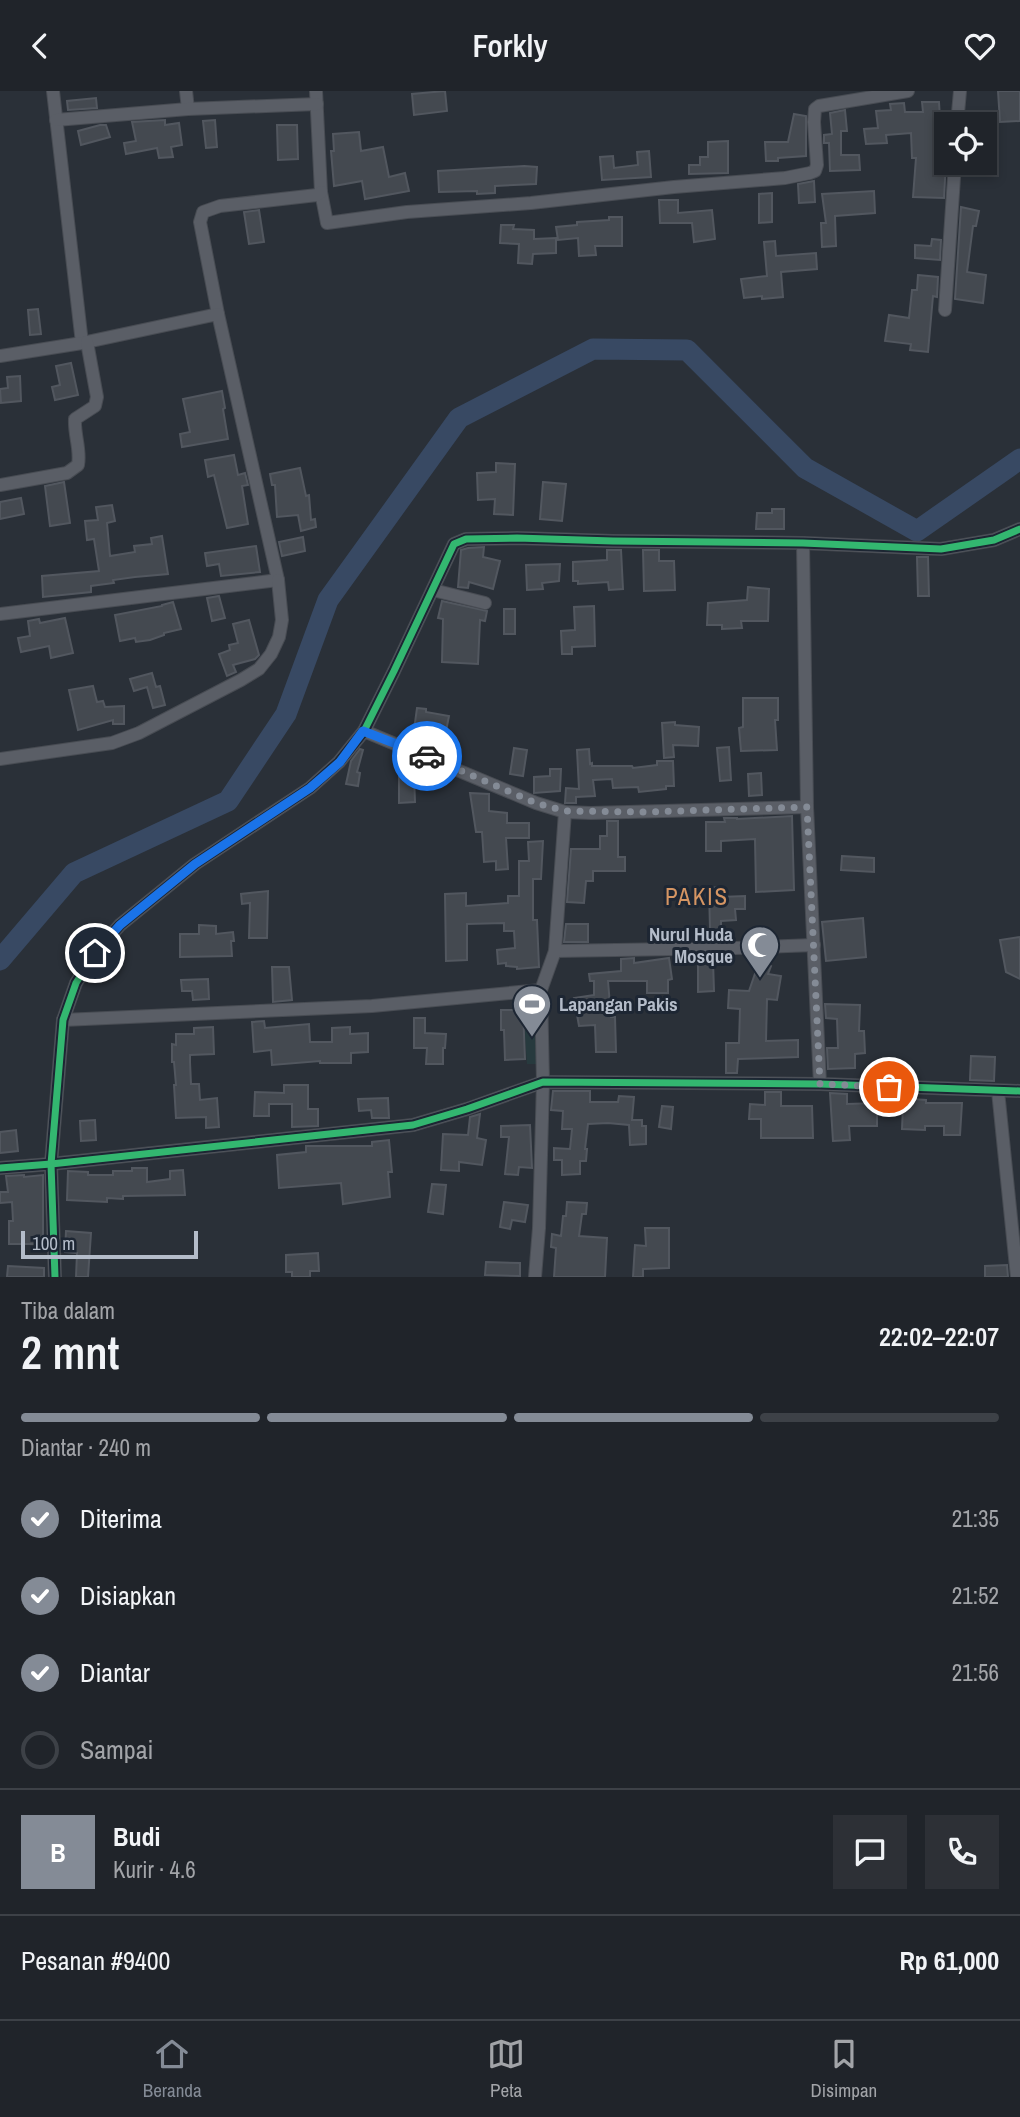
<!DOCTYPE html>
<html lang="id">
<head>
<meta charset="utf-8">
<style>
	:root { --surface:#20242a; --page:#2d3036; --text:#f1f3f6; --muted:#a2a4a8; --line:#3d4147; --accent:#848b96 }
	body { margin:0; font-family:"Archivo Narrow",sans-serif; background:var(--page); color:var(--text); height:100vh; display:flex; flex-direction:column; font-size:26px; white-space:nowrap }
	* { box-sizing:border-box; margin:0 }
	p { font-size:23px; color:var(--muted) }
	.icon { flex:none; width:38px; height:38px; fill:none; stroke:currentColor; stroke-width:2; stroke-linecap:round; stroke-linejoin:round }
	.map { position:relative; height:1186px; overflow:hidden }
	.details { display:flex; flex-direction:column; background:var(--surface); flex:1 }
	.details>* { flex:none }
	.fabs { position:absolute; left:934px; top:21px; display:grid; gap:14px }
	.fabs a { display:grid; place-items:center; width:63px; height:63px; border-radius:0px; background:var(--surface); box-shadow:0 4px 10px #0003,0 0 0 2px var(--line); font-size:35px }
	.scale { position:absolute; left:21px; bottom:18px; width:177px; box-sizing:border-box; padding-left:7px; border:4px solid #b4bcc9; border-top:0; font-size:19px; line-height:24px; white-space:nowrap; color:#b4bcc9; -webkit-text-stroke:5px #1d2633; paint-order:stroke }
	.pin { position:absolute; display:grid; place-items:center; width:60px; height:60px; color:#fff; margin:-30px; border:4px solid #fff; border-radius:50%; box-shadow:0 2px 7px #0007 }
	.courier { position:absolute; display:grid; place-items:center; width:70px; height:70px; margin:-35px; border:5px solid #1a73e8; border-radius:50%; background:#fff; color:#222; box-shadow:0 2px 9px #0007 }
	.head em { font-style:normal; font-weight:600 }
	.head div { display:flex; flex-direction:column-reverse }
	.head { display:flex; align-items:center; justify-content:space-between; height:119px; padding:0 21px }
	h1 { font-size:46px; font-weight:600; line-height:52px }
	.bar { display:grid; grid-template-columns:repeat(4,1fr); gap:10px 7px; align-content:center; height:84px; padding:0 21px }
	.bar i { height:9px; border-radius:5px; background:var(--line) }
	.bar .on { background:var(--accent) }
	.bar p { grid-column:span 4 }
	.line { display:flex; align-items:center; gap:18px; padding:0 21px; border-top:2px solid var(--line) }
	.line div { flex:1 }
	.round { display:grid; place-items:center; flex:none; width:74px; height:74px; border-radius:0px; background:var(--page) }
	ol { padding:0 21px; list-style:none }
	li { display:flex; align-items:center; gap:21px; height:77px }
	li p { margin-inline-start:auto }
	li .icon { padding:7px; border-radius:50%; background:var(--accent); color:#fff; stroke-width:4 }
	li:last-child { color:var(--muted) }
	li i { width:38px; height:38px; border:4px solid var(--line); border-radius:50% }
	header { display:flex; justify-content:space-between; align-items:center; height:91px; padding:0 21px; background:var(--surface); font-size:32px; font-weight:600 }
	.dock { display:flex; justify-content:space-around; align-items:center; height:98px; border-top:2px solid var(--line); background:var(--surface); font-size:19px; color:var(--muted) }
	.dock a { display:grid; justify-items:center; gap:4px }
	.dock .on { color:var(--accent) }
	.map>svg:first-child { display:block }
	.green { fill:#273a3e }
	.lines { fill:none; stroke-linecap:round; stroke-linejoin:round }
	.river { stroke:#384963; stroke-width:21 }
	.building { fill:#444950; stroke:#52575f; stroke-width:2 }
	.minor-casing { stroke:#484c53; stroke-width:14 }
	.minor { stroke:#5a5e66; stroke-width:12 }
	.cycleway-casing { stroke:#1d2633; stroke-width:11 }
	.cycleway { stroke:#33b770; stroke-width:7 }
	.done { stroke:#848b96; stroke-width:7; stroke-dasharray:0 12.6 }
	.route { stroke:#1a73e8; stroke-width:9 }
	.labels { text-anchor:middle; stroke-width:6; stroke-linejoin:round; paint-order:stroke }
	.poi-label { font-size:19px; font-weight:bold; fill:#b4bcc9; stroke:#1d2633; text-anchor:end }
	.quarter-label { font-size:23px; letter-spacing:2px; fill:#d59563; stroke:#1d2633 }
</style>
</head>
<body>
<header><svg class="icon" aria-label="back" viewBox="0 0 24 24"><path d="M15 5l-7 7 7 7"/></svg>Forkly<svg class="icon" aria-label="heart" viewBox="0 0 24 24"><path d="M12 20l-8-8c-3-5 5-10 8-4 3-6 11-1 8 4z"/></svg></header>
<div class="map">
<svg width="1020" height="1186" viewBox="0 0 1020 1186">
	<rect width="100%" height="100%" fill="#2a3038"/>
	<polygon class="green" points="523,920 537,922 540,973 527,973"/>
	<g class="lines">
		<polyline class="river" points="0,869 74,782 228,710 286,623 328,509 459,327 593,258 687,259 805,377 917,440 1020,368"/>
	</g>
	<g class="building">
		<polygon points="445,0 447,20 414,24 412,3"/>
		<polygon points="998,0 1020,0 1020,30 1000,31"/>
		<polygon points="96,7 97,17 68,19 67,10"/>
		<polygon points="922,11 939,11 941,45 945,45 946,70 944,107 913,106 916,67 912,67 911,42 886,44 887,52 866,53 864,38 878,37 876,20 891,19 890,13 904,12 905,21 923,21"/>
		<polygon points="845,19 847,40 841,40 841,64 859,64 860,79 830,80 829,52 824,52 824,44 832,43 830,22"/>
		<polygon points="794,23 806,25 806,65 778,67 778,70 766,70 765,51 788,51"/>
		<polygon points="165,29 165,34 179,32 182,54 171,56 173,66 159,67 157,57 126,63 124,52 136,50 132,31"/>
		<polygon points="215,29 217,56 206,57 203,30"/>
		<polygon points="100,34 106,34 110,46 81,54 78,40"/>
		<polygon points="277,34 297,34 298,68 278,69"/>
		<polygon points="359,41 361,60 383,56 389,86 405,82 409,100 365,108 362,90 334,95 331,60 334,60 333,43"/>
		<polygon points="728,50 728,82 689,83 689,74 700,74 700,66 708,66 708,51"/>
		<polygon points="649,60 651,86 602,89 600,66 613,65 614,77 638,74 637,61"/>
		<polygon points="524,75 537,76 536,93 495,95 495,102 477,103 477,100 439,101 438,80"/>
		<polygon points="814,90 815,111 799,112 798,93"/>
		<polygon points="874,100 875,122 835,125 836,155 822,156 821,132 826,132 822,103"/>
		<polygon points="772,102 772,131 759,132 759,103"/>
		<polygon points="659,109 678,109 678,122 712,119 715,148 694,151 692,132 660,132"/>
		<polygon points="961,116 979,120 976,135 973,135 967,181 986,184 983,212 955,208"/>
		<polygon points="259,119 264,151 249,153 244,121"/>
		<polygon points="609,126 622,126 622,155 595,155 596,164 579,165 578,147 558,149 556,136 577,134 577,131 609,129"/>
		<polygon points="501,134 514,134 513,138 534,139 534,148 556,147 556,162 533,163 532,173 518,172 519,153 500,152"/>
		<polygon points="932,148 941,149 940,169 915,167 915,154 931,155"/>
		<polygon points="775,150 776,165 816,162 817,178 781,181 783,206 762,208 762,205 744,207 741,188 767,185 764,151"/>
		<polygon points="918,184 938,186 937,206 933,205 928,261 910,259 911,253 885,250 889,224 909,227 912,199 917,199"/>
		<polygon points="38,218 41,243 30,244 28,219"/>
		<polygon points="71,272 78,304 55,309 52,296 60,294 56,275"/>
		<polygon points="20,285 21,310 1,312 0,298 8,297 7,286"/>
		<polygon points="222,300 225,317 223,318 228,348 182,356 180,343 190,341 183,308"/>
		<polygon points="234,364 238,384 245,382 248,394 242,395 248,433 227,437 214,384 208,386 205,369"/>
		<polygon points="496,372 515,373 513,424 494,423 495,408 478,409 477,382 496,381"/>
		<polygon points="300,377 306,405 309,404 311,429 315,428 316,436 301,440 298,424 277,426 275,394 272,394 270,383"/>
		<polygon points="64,391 70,432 50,435 45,395"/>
		<polygon points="543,391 566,393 562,430 540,428"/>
		<polygon points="21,407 24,423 0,428 0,411"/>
		<polygon points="112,414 115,430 107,432 110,465 135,461 134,455 152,453 151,447 162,445 168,483 135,486 113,489 114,492 91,495 91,501 43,506 42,485 99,480 94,448 87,449 85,430 98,429 96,416"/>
		<polygon points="772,418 784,418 784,438 756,438 757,422 772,422"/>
		<polygon points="303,446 305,460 282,465 279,451"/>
		<polygon points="256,455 260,481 221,485 219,473 207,475 205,462"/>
		<polygon points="484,456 483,466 500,470 493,498 469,491 468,497 458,496 461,459 468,457"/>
		<polygon points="607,459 621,459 623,498 609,499 608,491 578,493 578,490 573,490 573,471 607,469"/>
		<polygon points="643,459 659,459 659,470 674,470 675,499 644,500"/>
		<polygon points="917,466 928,466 929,505 918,505"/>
		<polygon points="560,473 559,490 542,492 543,498 527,499 526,474"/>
		<polygon points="748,496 769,498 768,530 741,530 742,537 722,538 722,534 707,534 708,512 747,509"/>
		<polygon points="219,505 225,527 212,530 207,507"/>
		<polygon points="442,510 487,520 485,530 480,529 478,573 442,571 443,528 438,527"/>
		<polygon points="173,511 181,538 164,542 164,544 150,549 136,551 135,547 120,550 115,524 162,515 162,514"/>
		<polygon points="594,515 595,555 572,556 572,563 562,563 561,540 575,539 574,516"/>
		<rect x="504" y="518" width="11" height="25"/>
		<polygon points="65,527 73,562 51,567 49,555 21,561 18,547 30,545 28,530 39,528 40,532"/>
		<polygon points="249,529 259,564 255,568 233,574 236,581 227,585 219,563 230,559 229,554 238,552 233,533"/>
		<polygon points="152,582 156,596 160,595 165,614 153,617 147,596 134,600 130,588"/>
		<polygon points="93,595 97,611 103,610 105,616 124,615 124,633 113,633 113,629 78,639 69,599"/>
		<polygon points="743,607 778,607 778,629 775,629 777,659 741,660 739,637 743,636"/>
		<polygon points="417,617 426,618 426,621 449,625 445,645 414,639"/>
		<polygon points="675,631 675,634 699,636 698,655 673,654 674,666 664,667 662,632"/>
		<polygon points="729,656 731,689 720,690 717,657"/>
		<polygon points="514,657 527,659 523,685 510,683"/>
		<polygon points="360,658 363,659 357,681 360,682 358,695 346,693 351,670"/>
		<polygon points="589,658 590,673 592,672 592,675 632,675 633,677 657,674 657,670 673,670 674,695 666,695 666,698 639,701 638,696 613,697 612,688 593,689 595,705 576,706 576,712 565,712 566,697 579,698 577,659"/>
		<polygon points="550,678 561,678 560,700 534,702 534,686 550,685"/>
		<polygon points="761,682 762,704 749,705 748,683"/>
		<polygon points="399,683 414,683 415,711 399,712"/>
		<polygon points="470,702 489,703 489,720 507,722 507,732 529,732 529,747 506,747 508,778 496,779 496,770 484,771 482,741 476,741"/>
		<polygon points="792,725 794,799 756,801 755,748 721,750 721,760 706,760 706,731 725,731 724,727 737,727 737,728"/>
		<polygon points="607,730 618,730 618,766 625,766 625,780 593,780 593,790 586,790 584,812 567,811 571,758 600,758 600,745 607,745"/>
		<polygon points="543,750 541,788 533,788 533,829 537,829 539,876 517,878 517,876 506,875 506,872 498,873 497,859 515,857 514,840 504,840 504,832 467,833 467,869 446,870 445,803 466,802 466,815 508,812 508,805 519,805 519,770 529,770 528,751"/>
		<polygon points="842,765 874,767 874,781 841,779"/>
		<polygon points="719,796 720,806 745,805 745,818 735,818 736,829 721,830 721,838 710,839 709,797"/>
		<polygon points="268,800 267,847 249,847 250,812 242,813 241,803"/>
		<polygon points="863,827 866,866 826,870 822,831"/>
		<polygon points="566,833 588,833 588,851 564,851"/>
		<polygon points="199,834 216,835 216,843 233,841 234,850 231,850 232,865 180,866 180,843 199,843"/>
		<polygon points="1020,846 1020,888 1006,881 1000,849"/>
		<polygon points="634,867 634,872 669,867 672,888 668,889 668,902 647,902 647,890 608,890 611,926 615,926 616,961 596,961 595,934 579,935 574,907 594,904 594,890 590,890 589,883 621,880 621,868"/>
		<polygon points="698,870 713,870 714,900 698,901"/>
		<polygon points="759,871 771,875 768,883 781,885 777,909 767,908 766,950 798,949 798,966 738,968 737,982 726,982 726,952 739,952 740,918 728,917 729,899 749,900"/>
		<polygon points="272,876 289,876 292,909 273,911"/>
		<polygon points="208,888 209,908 193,909 192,900 182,900 181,889"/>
		<polygon points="825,913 860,914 859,940 864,940 865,962 855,963 855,977 828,978 827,957 838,957 837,928 826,927"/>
		<polygon points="501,919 523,919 525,968 505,969 504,939 501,939"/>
		<polygon points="414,927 425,927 425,942 446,943 445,957 443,957 443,973 426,973 427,957 414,957"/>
		<polygon points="264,930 265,937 309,933 310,951 332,951 332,937 350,936 350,943 368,942 368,961 351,962 351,972 320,972 320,970 272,974 271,959 254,961 252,931"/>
		<polygon points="213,936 214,963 190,964 190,971 191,993 199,993 200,1009 217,1007 219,1036 206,1037 206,1026 176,1027 174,994 176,994 174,971 172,971 172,953 176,954 176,943 194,943 194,937"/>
		<polygon points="971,965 995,966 994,990 970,989"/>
		<polygon points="284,994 308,994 308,1018 318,1018 318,1035 292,1036 292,1013 269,1013 269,1025 254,1025 255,1001 284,1002"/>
		<polygon points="553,1000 590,1000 590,1011 618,1011 619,1005 634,1006 632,1029 642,1029 642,1035 646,1035 646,1053 630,1054 629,1034 608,1032 588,1033 585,1058 587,1058 586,1070 580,1070 580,1083 562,1084 562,1069 554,1069 554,1057 570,1058 572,1038 562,1038 563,1020 551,1019"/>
		<polygon points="765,1001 781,1001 781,1015 812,1015 813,1047 761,1047 761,1028 749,1028 750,1013 765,1014"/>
		<polygon points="830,1002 847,1003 847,1013 877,1012 877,1035 849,1035 850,1049 833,1050"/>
		<polygon points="388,1007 389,1027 372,1027 371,1019 359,1020 358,1008"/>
		<polygon points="911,1008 926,1009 926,1012 962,1012 960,1044 944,1044 944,1035 925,1035 925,1039 902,1038 903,1015 911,1015"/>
		<polygon points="662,1015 673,1016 671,1038 659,1036"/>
		<polygon points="480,1023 477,1047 486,1049 482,1074 459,1071 459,1080 441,1079 443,1043 468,1044 470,1026"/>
		<polygon points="95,1029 96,1049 81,1050 80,1030"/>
		<polygon points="530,1034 532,1077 519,1076 518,1084 505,1083 509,1046 501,1046 501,1035"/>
		<polygon points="16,1039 18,1060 0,1062 0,1041"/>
		<polygon points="389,1049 392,1081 388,1081 390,1106 343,1113 341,1092 279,1097 277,1064 306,1061 306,1055 372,1055 372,1051"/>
		<polygon points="132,1077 147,1077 147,1091 170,1088 170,1080 183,1079 185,1104 123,1105 123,1108 107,1107 107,1111 67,1109 68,1080 88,1081 88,1084 113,1084 113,1080 132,1080"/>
		<polygon points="24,1084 24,1086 43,1084 43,1153 9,1153 9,1130 13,1130 12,1111 0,1112 0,1101 8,1101 6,1085"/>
		<polygon points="432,1093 446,1094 443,1123 428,1121"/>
		<polygon points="504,1111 528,1114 525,1131 512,1129 510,1138 500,1136"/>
		<polygon points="567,1111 587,1112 586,1123 582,1123 579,1145 607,1147 605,1186 554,1186 556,1157 551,1156 552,1143 561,1145 563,1125 566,1125"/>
		<polygon points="645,1137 669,1137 669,1177 643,1178 643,1186 633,1186 635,1154 646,1155"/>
		<polygon points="66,1140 91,1142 88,1186 76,1186 77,1162 65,1161"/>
		<polygon points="318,1162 319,1180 310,1180 310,1186 292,1186 292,1181 286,1181 286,1164"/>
		<polygon points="486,1171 520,1172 520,1185 485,1184"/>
		<polygon points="1007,1174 1008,1186 985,1186 985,1175"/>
		<polygon points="8,1175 44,1177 44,1186 7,1186"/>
	</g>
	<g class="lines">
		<g class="minor-casing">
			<g id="minor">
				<polyline points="53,0 82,252"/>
				<polyline points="186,0 188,18"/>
				<polyline points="316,0 321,101 327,132 407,121 531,112 674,96 785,87 810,82 815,80 817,74 814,31 815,18 819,15 908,0"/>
				<polyline points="56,29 188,18 317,13"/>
				<polyline points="957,33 960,0"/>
				<polyline points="945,219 955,72"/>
				<polyline points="218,223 200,131 203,121 220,115 317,104 321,101"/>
				<polyline points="0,265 82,252 218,223 278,489 0,523"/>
				<path d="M0 394 67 382 78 374C81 359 74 344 75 328L95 315 97 306 87 251"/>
				<polyline points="803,452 807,716 820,993"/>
				<polyline points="433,499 485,512"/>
				<polyline points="364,640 536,712 565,721 591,722 807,716"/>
				<polyline points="0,668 112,652 139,642 241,589 259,578 271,563 279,546 282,529 278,489"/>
				<polyline points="555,860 736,857 814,854"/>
				<polyline points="63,929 372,915 541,899"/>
				<polyline points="998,1000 1017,1186"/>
				<polyline points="0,1077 51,1073 413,1034 467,1018 543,991 820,993 1020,1000"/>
				<polyline points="55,1186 51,1073 63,929 76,892 95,862 120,834 195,773 310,697 339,671 364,640 394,580 454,453 466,448 517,447 613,450 803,452 941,458 994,449 1020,438"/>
				<polyline points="535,1186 539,1137 543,991 541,899 555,860 565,721"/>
			</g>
		</g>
		<use href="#minor" class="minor"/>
		<g class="cycleway-casing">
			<g id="cycleway">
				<polyline points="0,1077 51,1073 413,1034 467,1018 543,991 820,993 1020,1000"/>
				<polyline points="55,1186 51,1073 63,929 76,892 95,862 120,834 195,773 310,697 339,671 364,640 394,580 454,453 466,448 517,447 613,450 803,452 941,458 994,449 1020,438"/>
			</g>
		</g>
		<use href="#cycleway" class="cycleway"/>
	</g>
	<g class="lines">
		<polyline class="done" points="427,665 536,712 565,720 645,721 807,716 820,993 889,996"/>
		<polyline class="route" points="95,862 120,834 195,773 310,697 340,671 363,640 427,665"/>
	</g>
	<defs>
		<g id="mosque-pin" transform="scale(2.0125)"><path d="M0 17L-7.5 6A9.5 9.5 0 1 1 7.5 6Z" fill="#848b96" stroke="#1d2633"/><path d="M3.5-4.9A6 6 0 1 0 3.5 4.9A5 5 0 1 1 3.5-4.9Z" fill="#fff"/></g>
		<g id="stadium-pin" transform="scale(2.0125)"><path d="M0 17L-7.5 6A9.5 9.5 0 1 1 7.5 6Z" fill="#848b96" stroke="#1d2633"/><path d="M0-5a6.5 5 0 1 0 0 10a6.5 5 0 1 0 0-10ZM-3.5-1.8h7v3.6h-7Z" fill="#fff"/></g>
	</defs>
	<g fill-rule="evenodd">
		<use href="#mosque-pin" x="760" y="854"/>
		<use href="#stadium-pin" x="532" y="913"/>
	</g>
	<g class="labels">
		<g class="poi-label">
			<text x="733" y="850">Nurul Huda<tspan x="733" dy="22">Mosque</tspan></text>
			<text x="559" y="920" text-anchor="start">Lapangan Pakis</text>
		</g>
		<g class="quarter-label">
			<text x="697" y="814">PAKIS</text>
		</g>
	</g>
</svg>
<div class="fabs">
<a><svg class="icon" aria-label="locate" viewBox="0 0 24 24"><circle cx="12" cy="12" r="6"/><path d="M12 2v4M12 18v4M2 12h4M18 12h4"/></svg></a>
</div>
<div class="scale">100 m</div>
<div class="pin" style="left:889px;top:996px;background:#ea580c"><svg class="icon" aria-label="bag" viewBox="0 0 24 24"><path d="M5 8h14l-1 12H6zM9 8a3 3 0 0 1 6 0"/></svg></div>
<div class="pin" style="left:95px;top:862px;background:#1f2937"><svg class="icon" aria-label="home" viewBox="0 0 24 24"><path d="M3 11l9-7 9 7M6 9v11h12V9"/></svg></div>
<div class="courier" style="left:427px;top:665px"><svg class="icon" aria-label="car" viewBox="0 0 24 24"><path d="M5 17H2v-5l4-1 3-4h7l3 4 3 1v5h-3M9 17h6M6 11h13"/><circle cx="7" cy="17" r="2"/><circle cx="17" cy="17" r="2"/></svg></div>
</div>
<section class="details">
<div class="head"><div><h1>2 mnt</h1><p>Tiba dalam</p></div><em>22:02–22:07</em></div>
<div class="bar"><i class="on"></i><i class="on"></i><i class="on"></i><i></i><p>Diantar · 240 m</p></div>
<ol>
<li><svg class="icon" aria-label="check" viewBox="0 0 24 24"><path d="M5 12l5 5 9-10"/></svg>Diterima<p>21:35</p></li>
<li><svg class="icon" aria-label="check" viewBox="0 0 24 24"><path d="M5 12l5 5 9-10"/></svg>Disiapkan<p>21:52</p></li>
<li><svg class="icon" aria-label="check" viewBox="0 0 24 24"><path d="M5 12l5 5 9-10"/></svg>Diantar<p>21:56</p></li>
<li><i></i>Sampai</li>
</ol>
<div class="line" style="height:126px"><b class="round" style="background:var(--accent);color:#fff">B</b><div><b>Budi</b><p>Kurir · 4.6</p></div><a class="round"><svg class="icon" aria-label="chat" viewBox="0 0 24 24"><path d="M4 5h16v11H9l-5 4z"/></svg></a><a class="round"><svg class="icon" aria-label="phone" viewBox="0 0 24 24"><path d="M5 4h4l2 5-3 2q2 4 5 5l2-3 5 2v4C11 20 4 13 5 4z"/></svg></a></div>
<div class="line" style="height:91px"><div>Pesanan #9400</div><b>Rp 61,000</b></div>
</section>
<nav class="dock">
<a class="on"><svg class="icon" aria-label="home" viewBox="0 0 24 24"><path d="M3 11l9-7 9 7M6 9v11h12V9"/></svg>Beranda</a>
<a><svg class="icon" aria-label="map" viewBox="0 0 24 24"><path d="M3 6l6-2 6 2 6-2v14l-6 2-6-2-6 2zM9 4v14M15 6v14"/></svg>Peta</a>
<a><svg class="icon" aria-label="saved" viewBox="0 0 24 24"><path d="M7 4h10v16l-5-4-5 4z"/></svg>Disimpan</a>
</nav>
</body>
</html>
